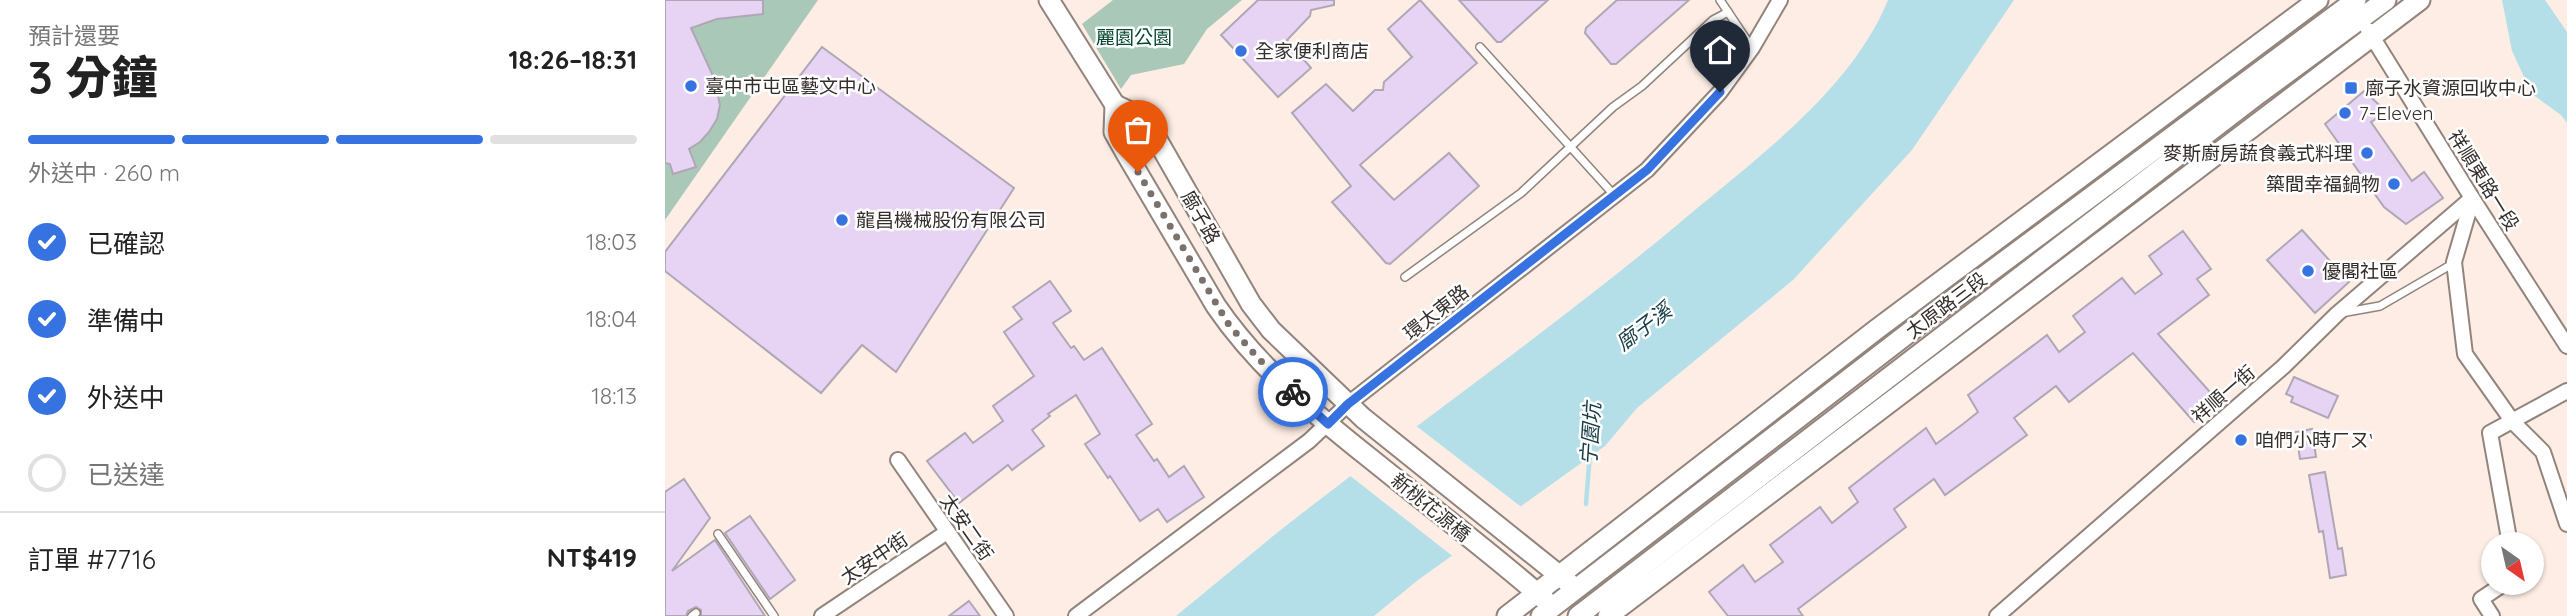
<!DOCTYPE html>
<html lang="zh-TW">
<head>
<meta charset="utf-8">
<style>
	:root { --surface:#fff; --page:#f2f2f2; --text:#222; --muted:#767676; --line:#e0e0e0; --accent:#3772e1 }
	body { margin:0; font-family:Quicksand,"Noto Sans TC",sans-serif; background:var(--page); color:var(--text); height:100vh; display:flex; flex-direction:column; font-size:26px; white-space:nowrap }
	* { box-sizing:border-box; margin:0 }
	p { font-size:23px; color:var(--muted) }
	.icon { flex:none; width:38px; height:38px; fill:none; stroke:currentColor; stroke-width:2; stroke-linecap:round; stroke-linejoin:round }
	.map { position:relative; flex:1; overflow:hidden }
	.sheet { display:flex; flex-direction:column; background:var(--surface); width:665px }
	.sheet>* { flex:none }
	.needle { width:46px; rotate:146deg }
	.fabs { position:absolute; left:1816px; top:532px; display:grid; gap:14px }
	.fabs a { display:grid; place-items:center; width:63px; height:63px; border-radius:50%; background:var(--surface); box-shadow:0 2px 5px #0004; font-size:35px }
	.pin { position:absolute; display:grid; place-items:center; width:60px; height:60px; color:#fff; margin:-72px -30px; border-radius:50% 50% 50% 0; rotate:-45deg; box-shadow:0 0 7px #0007 }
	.pin .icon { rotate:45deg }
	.courier { position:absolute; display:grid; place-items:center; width:70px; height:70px; margin:-35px; border:5px solid #3772e1; border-radius:50%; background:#fff; color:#222; box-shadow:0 2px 9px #0007 }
	.head em { font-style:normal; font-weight:800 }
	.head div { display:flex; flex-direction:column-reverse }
	.head { display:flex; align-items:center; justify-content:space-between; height:119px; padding:0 28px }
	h1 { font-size:46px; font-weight:800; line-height:52px }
	.bar { display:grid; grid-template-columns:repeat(4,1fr); gap:10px 7px; align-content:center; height:84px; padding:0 28px }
	.bar i { height:9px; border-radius:5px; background:var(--line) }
	.bar .current { background:var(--accent) }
	.bar p { grid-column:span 4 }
	.line { display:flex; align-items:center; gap:18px; padding:0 28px; border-top:2px solid var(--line) }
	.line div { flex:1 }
	ol { padding:0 28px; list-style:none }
	li { display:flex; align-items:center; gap:21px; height:77px }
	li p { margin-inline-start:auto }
	li .icon { padding:7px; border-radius:50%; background:var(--accent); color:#fff; stroke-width:4 }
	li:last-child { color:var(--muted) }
	li i { width:38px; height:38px; border:4px solid var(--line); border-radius:50% }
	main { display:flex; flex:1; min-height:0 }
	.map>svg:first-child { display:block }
	.green { fill:#aac8b8 }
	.water { fill:#b4dfe9 }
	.pier { fill:#fdede4 }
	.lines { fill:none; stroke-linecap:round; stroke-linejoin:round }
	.stream { stroke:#b4dfe9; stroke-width:4.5 }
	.building { fill:#e7d4f4; stroke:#afa7b5; stroke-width:2 }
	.lane-casing { stroke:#92847c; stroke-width:10 }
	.street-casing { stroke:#92847c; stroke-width:18 }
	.secondary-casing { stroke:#92847c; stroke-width:23 }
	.lane { stroke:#fff; stroke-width:7 }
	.street { stroke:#fff; stroke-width:14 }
	.secondary { stroke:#fff; stroke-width:19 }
	.done { stroke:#7a716c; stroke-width:7; stroke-dasharray:0 12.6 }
	.route { stroke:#3772e1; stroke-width:9 }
	.poi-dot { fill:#3772e1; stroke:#fefefe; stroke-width:2.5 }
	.labels { text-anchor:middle; stroke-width:5; stroke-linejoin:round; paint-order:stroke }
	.park-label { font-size:19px; fill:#02472e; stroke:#fefefe }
	.poi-label { font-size:19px; fill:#342e2b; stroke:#fefefe; text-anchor:start }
	.street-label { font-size:19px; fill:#342e2b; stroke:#fefefe }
	.water-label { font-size:21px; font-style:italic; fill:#143c44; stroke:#fefefe }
</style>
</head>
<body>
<main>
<section class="sheet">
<div class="head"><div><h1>3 分鐘</h1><p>預計還要</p></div><em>18:26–18:31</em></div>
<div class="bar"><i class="current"></i><i class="current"></i><i class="current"></i><i></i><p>外送中 · 260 m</p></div>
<ol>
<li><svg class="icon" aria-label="check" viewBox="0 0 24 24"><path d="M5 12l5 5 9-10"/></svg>已確認<p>18:03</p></li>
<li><svg class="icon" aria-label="check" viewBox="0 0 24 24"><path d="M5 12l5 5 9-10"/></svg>準備中<p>18:04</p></li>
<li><svg class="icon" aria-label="check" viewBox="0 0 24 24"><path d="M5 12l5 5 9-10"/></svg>外送中<p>18:13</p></li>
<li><i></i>已送達</li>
</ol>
<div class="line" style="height:91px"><div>訂單 #7716</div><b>NT$419</b></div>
</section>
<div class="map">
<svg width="1902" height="616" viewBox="0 0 1902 616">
	<rect width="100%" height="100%" fill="#fdede4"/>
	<g class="green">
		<polygon points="0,0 153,0 0,220"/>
		<polygon points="448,0 577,0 542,29 519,64 466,75 456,89 417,24"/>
	</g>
	<g class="water">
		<path d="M1223 0H1349L1247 150 1128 280 972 408 940 446 753 580 709 616H511C545 588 579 560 613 532 749 425 891 327 1024 215 1094 157 1188 87 1223 0Z"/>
		<polygon points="1837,0 1880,0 1902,32 1902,123 1896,115 1867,94 1847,51"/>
	</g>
	<polygon class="pier" points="750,425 859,509 790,558 684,475"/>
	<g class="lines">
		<polyline class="stream" points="921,504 925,452"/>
	</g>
	<g class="building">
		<polygon points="0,0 98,0 98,14 52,19 26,28 49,78 55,105 52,119 44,132 35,142 24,149 31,167 8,174 5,164 0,163"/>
		<polygon points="593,0 669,0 669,5 646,10 645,16 622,40 646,68 613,97 556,35"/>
		<polygon points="755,0 812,63 695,165 729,200 784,153 814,186 725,264 721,263 667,202 686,186 627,113 661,84 688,111 710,90 718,90 719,82 747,57 723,29"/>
		<polygon points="794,0 883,0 836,42 832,42"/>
		<polygon points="952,0 1024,0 951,64 946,64 920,33 921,28"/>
		<polygon points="157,47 349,188 231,372 197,345 156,393 0,271 0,252"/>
		<polygon points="1699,91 1722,112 1706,122 1747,181 1759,172 1778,198 1741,224 1719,207 1660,124"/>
		<polygon points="1637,230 1684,282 1650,313 1602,260"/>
		<polygon points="1518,231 1546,269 1532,279 1544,295 1493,334 1553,401 1529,422 1468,353 1404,402 1391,386 1349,418 1362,435 1280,495 1269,479 1229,509 1241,527 1133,609 1138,616 1063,616 1044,592 1078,565 1090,582 1118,562 1105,545 1155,507 1167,523 1193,502 1184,488 1261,428 1271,444 1298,424 1313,412 1303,395 1382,335 1394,352 1420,332 1408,316 1457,278 1470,294 1497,274 1484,256"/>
		<polygon points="385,281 406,311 388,323 406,348 409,346 419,360 437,348 487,424 471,435 489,461 492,459 504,477 519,466 539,497 502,522 493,509 475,521 445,476 443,478 420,444 435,434 411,395 383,414 385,416 367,430 379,446 347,470 343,465 294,503 262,461 300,433 308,443 338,421 328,406 369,376 339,332 357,319 348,307"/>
		<polygon points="1629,377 1673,396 1663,418 1626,402 1628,397 1621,394"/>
		<polygon points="1647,429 1651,457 1635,459 1631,432"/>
		<polygon points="1660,472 1673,549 1677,548 1681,575 1665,578 1658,531 1654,532 1644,475"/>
		<polygon points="19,479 45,518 7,571 50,540 100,616 36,616 36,610 31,607 23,611 21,616 0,616 0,492"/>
		<polygon points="85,516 130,580 105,599 60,533"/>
		<polygon points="304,601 315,616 284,616"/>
	</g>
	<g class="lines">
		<g class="lane-casing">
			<g id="lane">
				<polyline points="1055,0 1063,12"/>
				<polyline points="815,47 950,196"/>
				<polyline points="740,277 856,193 948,107 977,86 1048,20 1063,12 1087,48"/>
				<polyline points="1676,313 1715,306 1789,263"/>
				<polyline points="53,534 109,616"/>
				<polyline points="27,616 31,613"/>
			</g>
		</g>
		<g class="street-casing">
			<g id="street">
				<polyline points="1703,30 1807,198 1902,346"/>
				<polyline points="1807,200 1789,262 1800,354 1848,422 1878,452 1902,524"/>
				<polyline points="233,460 341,616"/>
				<polyline points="1845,544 1825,433 1902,391"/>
				<polyline points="157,616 282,532"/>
				<polyline points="411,616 644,441 683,404 982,170 1055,92 1087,48 1115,0"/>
				<polyline points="1332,616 1618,367 1672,314 1807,198"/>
				<polyline points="1827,616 1816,599 1840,583"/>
			</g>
		</g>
		<g class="secondary-casing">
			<g id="secondary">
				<polyline points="384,0 450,105"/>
				<polyline points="450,105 476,117 490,136 586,304 606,330 698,418 905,584"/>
				<path d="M450 105 449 132 462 155 551 306C592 366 649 414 706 459 764 506 824 551 880 600"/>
				<polyline points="842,616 1212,329 1653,0"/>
				<polyline points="876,616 1259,321 1691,0"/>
				<polyline points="913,616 1592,95 1721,0"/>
				<polyline points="943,616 1755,0"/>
			</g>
		</g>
		<use href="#lane" class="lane"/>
		<use href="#street" class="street"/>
		<use href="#secondary" class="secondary"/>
	</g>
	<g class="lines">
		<polyline class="done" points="473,172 564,325 593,358 628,392"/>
		<polyline class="route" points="628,392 663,424 683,404 982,170 1055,92"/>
	</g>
	<g class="poi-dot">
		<circle cx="576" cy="51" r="7"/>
		<circle cx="26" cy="86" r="7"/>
		<rect x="1679" y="81" width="14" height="14" rx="3.5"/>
		<circle cx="1680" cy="113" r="7"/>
		<circle cx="1702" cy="153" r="7"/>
		<circle cx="1729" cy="184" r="7"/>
		<circle cx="177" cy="220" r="7"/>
		<circle cx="1643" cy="271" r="7"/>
		<circle cx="1576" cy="440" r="7"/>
	</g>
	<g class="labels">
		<g class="park-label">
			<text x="469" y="44">麗園公園</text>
		</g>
		<g class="poi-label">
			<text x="590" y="58">全家便利商店</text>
			<text x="40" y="93">臺中市屯區藝文中心</text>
			<text x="1700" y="95">廍子水資源回收中心</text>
			<text x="1694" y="120">7-Eleven</text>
			<text x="1688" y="160" text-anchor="end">麥斯廚房蔬食義式料理</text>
			<text x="1715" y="191" text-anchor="end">築間幸福鍋物</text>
			<text x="191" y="227">龍昌機械股份有限公司</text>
			<text x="1657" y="278">優閣社區</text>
			<text x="1590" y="447">咱們小時ㄏㄡˋ</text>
		</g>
		<g class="street-label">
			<text transform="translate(1819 180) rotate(58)" y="7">祥順東路一段</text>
			<text transform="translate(536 217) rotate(60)" y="7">廍子路</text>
			<text transform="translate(1281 305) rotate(-37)" y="7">太原路三段</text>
			<text transform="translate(771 312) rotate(-38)" y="7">環太東路</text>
			<text transform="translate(1558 394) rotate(-41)" y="7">祥順一街</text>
			<text transform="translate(766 507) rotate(39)" y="7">新桃花源橋</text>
			<text transform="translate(302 527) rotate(55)" y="7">太安二街</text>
			<text transform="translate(209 558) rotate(-34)" y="7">太安中街</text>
		</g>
		<g class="water-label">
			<text transform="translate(979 327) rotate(-37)" y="7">廍子溪</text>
			<text transform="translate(926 434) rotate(-86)" y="7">宁園坑</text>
		</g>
	</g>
</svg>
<div class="fabs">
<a><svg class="needle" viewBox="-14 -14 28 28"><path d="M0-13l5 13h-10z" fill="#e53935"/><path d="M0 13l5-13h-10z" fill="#767676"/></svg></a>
</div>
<div class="pin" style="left:473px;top:172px;background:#ea580c"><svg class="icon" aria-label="bag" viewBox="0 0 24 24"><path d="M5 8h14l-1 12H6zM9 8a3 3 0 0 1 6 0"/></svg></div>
<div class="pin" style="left:1055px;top:92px;background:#1f2937"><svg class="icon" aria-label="home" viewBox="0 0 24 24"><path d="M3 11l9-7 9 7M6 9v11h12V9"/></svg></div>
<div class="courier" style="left:628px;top:392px"><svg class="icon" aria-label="bike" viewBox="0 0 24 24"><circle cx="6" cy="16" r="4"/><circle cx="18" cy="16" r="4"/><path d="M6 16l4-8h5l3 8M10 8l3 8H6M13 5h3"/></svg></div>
</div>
</main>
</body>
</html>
